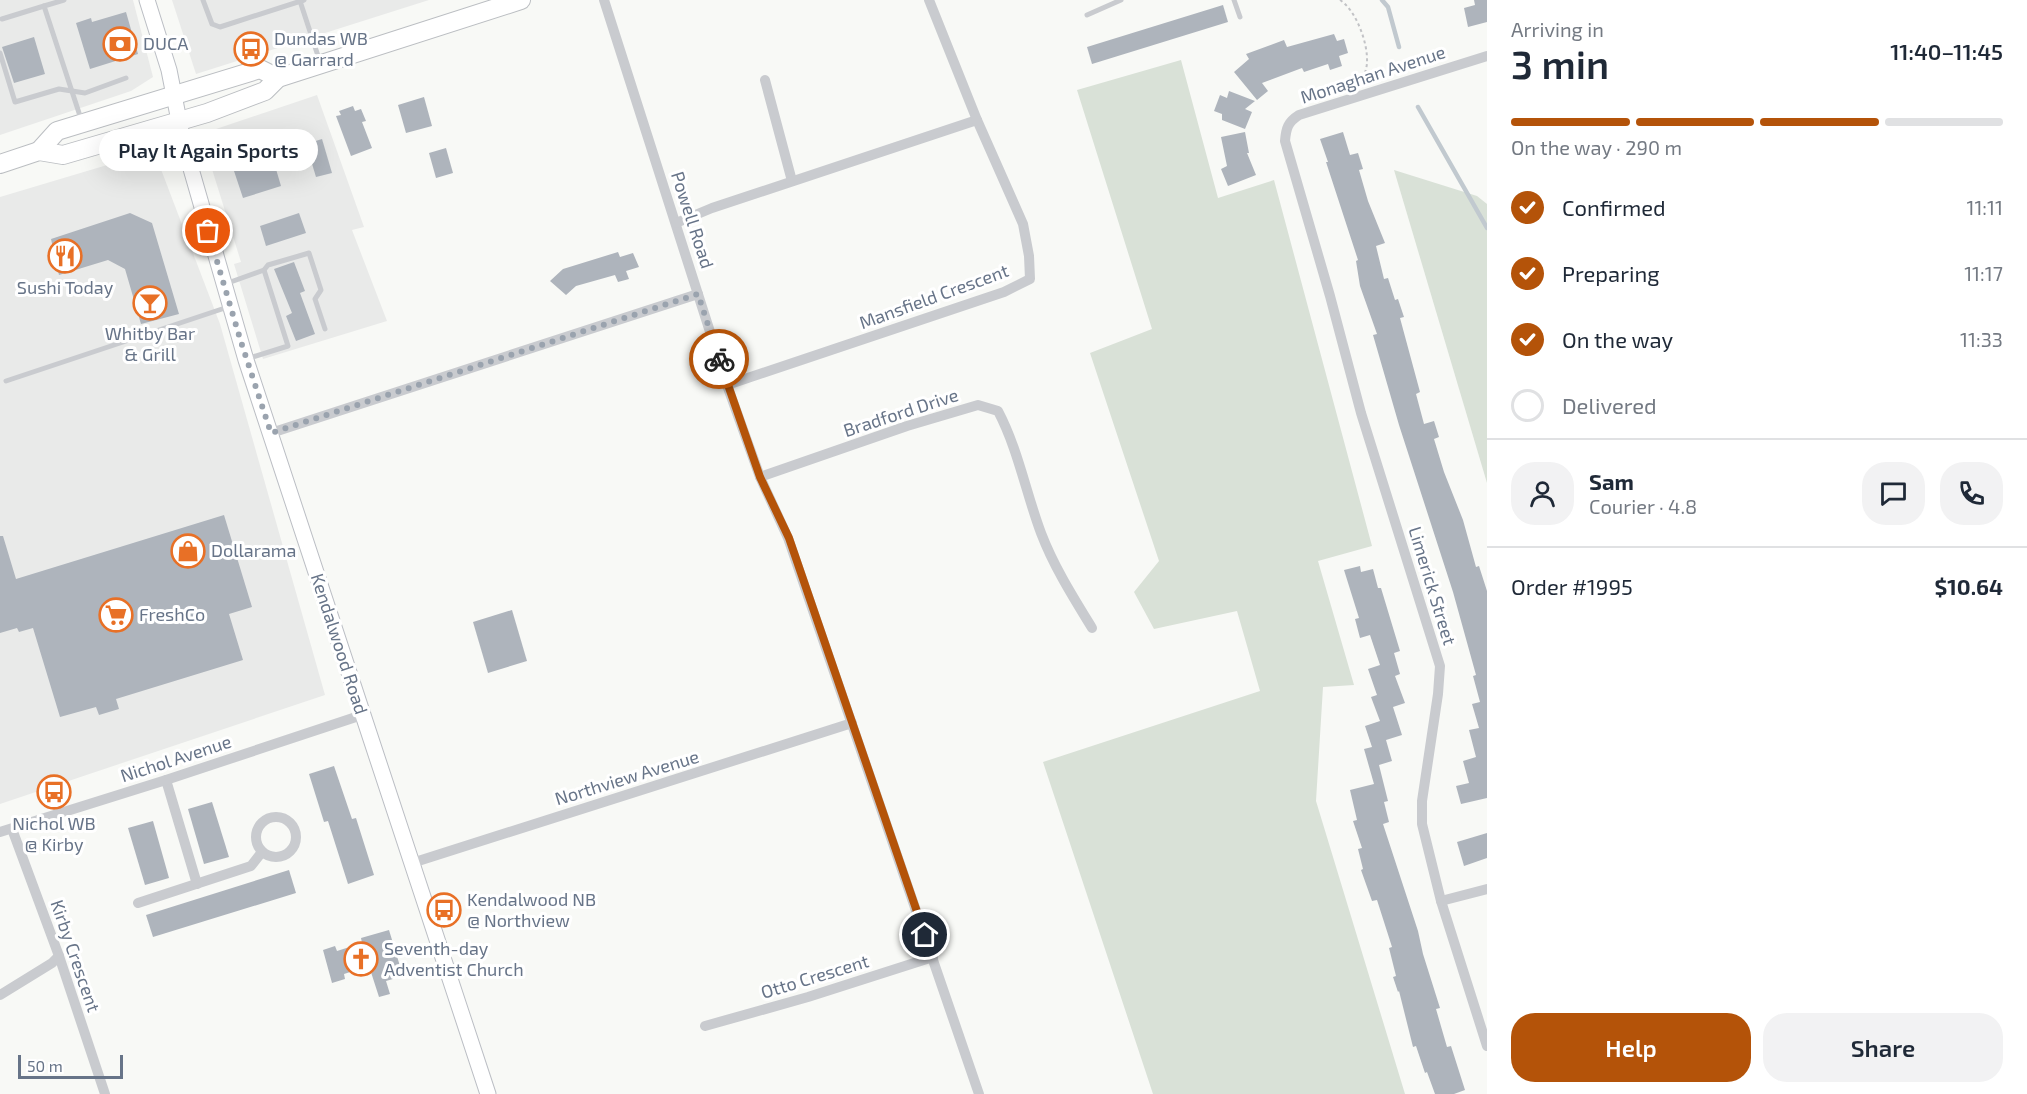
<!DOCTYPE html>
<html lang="en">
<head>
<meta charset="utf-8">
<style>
	:root { --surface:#fff; --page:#f2f2f3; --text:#1f2937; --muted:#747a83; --line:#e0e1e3; --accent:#b45309 }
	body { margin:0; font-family:"Exo 2",sans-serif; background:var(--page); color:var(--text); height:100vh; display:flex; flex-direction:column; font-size:22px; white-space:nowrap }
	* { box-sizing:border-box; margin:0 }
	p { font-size:20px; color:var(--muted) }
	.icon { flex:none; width:33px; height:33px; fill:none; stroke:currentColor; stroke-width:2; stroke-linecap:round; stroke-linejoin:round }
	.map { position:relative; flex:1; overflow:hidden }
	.side { display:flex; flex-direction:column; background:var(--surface); width:540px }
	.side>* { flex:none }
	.scale { position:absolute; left:18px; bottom:15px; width:105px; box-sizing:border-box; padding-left:6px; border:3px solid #677488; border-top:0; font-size:16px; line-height:21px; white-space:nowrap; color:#677488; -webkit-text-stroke:4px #fff; paint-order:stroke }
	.pin { position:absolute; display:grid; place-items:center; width:51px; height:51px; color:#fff; margin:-26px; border:3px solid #fff; border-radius:50%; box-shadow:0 2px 6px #0007 }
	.courier { position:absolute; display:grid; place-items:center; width:60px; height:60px; margin:-30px; border:4px solid #b45309; border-radius:50%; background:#fff; color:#222; box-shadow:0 2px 8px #0007 }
	.bubble { position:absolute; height:42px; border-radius:21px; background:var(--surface); box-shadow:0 6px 24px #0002; font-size:20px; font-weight:600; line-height:42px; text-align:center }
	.summary em { font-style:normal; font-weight:600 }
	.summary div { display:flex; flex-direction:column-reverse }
	.summary { display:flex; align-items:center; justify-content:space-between; height:102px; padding:0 24px }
	h1 { font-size:39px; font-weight:600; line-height:45px }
	.bar { display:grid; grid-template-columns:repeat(4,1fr); gap:9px 6px; align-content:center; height:72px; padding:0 24px }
	.bar i { height:8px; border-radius:4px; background:var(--line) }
	.bar .active { background:var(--accent) }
	.bar p { grid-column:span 4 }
	.line { display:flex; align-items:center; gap:15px; padding:0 24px; border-top:2px solid var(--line) }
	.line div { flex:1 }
	.round { display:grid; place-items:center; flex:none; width:63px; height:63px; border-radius:24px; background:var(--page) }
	ol { padding:0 24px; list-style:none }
	li { display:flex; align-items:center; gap:18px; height:66px }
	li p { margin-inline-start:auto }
	li .icon { padding:6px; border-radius:50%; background:var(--accent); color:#fff; stroke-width:4 }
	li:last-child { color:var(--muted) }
	li i { width:33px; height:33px; border:3px solid var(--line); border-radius:50% }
	.cta { display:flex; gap:12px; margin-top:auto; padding:12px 24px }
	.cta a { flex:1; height:69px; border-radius:24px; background:var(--accent); color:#fff; font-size:24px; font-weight:600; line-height:69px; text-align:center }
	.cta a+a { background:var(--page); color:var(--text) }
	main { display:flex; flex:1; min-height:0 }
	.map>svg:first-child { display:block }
	.built { fill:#e9eae9 }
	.green { fill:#d9e1d7 }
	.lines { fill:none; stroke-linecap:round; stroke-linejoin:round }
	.stream { stroke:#c1c9cf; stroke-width:4.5 }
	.building { fill:#aeb4bc }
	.secondary-casing { stroke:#bbbec4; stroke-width:17 }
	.primary-casing { stroke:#bbbec2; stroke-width:20 }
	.path { stroke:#c2c3c6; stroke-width:2; stroke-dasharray:3 3; stroke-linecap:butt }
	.lane { stroke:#c9cbcf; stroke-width:5 }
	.street { stroke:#c9cbcf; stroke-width:10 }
	.secondary { stroke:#fff; stroke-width:15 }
	.primary { stroke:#fff; stroke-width:18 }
	.done { stroke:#9aa3ae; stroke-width:6; stroke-dasharray:0 10.8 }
	.route { stroke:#b45309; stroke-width:8 }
	.labels { text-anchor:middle; stroke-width:6; stroke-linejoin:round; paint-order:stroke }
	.poi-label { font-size:18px; fill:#677488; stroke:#fff; text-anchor:start }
	.street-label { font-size:18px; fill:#677488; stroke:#fff }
</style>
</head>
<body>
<main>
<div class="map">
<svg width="1487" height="1094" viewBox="0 0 1487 1094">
	<rect width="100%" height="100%" fill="#f8f9f6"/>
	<g class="built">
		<polygon points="0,0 133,0 153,77 131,91 0,135"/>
		<polygon points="172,0 429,0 196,74"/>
		<polygon points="317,95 364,227 352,230 387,321 263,359 234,264 241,262 206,150 216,129"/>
		<polygon points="154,151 220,324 325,695 0,804 0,197"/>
	</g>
	<g class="green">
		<polygon points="1181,60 1218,198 1274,180 1372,546 1318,561 1354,685 1323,687 1316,801 1405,1094 1153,1094 1043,762 1260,691 1237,611 1154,629 1134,592 1159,561 1090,353 1152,329 1077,90"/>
		<polygon points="1394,170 1477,196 1487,204 1487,483"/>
	</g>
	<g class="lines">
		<g class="stream">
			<polyline points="1382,0 1388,7 1399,47"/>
			<polyline points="1418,107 1487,228"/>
		</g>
	</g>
	<g class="building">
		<polygon points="1474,0 1487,0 1487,22 1468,27 1464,8 1475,5"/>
		<polygon points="1223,5 1228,22 1092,64 1087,47"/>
		<polygon points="126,12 138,54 90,69 76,23 91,18 92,22"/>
		<polygon points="1334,34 1337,41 1344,39 1348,53 1339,56 1342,66 1330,70 1328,64 1304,72 1302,68 1262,83 1268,91 1257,100 1234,72 1249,59 1246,54 1284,40 1287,47"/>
		<polygon points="34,37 45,74 14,83 2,47"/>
		<polygon points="1229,91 1255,101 1245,109 1252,112 1245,129 1222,120 1222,114 1214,111 1220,95 1227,98"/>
		<polygon points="424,97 432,126 406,133 398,105"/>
		<polygon points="353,106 355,111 361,109 366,121 362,122 372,148 351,156 336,116 341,115 339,111"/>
		<polygon points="1245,132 1249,153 1247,153 1256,175 1228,186 1221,169 1227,166 1221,137"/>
		<polygon points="1343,132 1350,155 1358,153 1363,169 1359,170 1368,201 1385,243 1376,246 1384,279 1388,278 1395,300 1398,299 1404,317 1400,318 1420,392 1416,394 1424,424 1434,421 1439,437 1434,439 1444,472 1463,520 1476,567 1479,566 1487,591 1487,798 1461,804 1456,786 1469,783 1463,761 1476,757 1469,730 1479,728 1472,704 1480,702 1473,676 1476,675 1453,592 1399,425 1373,335 1377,334 1360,286 1356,261 1358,260 1326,162 1328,162 1320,139"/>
		<polygon points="322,139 332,173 316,177 306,144"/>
		<polygon points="446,148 453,173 436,178 429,153"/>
		<polygon points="273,159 281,186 243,198 234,171"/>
		<polygon points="130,213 152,223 179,314 141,324 125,269 108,260 59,275 51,239"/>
		<polygon points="299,213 306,233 266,246 260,226"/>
		<polygon points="618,252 620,257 633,253 639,267 626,271 629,279 618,282 615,275 576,286 566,295 550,281 563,269"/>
		<polygon points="294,262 305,291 300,293 315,334 296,341 286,316 292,313 274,269"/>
		<polygon points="224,515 252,607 229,614 243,660 116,699 119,709 99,715 96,707 60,717 33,628 19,632 17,628 0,633 0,536 3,536 16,579"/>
		<polygon points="1360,566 1361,572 1373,569 1378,588 1381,588 1400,651 1394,653 1400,674 1395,676 1405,703 1393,707 1402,735 1386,740 1392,761 1379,765 1388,801 1384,802 1389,822 1383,824 1418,931 1423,954 1440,1008 1436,1009 1447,1047 1451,1046 1465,1090 1454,1094 1435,1094 1427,1072 1425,1073 1416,1046 1413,1047 1399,991 1398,992 1393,977 1396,976 1389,948 1392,947 1377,900 1372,901 1361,870 1363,869 1358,849 1362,848 1353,821 1357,820 1350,790 1374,784 1364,749 1372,747 1365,726 1380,721 1371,697 1377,695 1368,669 1380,665 1370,635 1360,638 1355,619 1359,618 1344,570"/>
		<polygon points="512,610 527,661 488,673 473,622"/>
		<polygon points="334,766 352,819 356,818 374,875 348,884 328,821 324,822 309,774"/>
		<polygon points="212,802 229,857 204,864 188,809"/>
		<polygon points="153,821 169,878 145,885 128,828"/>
		<polygon points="1487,833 1487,858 1464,866 1457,842"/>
		<polygon points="289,870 296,893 153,937 146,915"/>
		<polygon points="389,930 403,976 386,981 390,994 379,997 369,966 344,974 345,979 332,983 323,950 335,946 337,951 362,943 361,938"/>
	</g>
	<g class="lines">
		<g class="secondary-casing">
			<polyline id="secondary" points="147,0 169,70 183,141 246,360 488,1094"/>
		</g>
		<g class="primary-casing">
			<g id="primary">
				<polyline points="39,151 57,131 260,69 278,78"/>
				<polyline points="0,164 39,151 63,155 207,113 265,91 278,78 521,0"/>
			</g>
		</g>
		<path class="path" d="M1340 0C1356 10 1368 43 1367 62 1367 68 1364 75 1363 81"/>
		<g class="lane">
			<polyline points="64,0 44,6 81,119"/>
			<polyline points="203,0 212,24 220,27 304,0"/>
			<polyline points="1234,0 1240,17"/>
			<polyline points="300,1 320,62"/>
			<polyline points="1087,15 1121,0"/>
			<polyline points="2,19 44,6"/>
			<polyline points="0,53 15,102 59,89 85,93 126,78"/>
			<polyline points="264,270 268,265 309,253 321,290 315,299 325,329"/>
			<polyline points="225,284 264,270 288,346 246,359"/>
			<polyline points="6,381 228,307"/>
		</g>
		<g class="street">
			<polyline points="604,0 727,385 760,477 788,538 979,1094"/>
			<path d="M1487 56 1299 115C1288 122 1286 128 1285 141L1330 296 1361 413 1440 666 1438 694 1422 801V824L1441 901 1487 1046"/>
			<polyline points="765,80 792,181"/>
			<polyline points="676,223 712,208 977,120"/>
			<polyline points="727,385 1004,292 1030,279 1029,256 1023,224 977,120 929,0"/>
			<polyline points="271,433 698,294"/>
			<path d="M760 477 907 426 978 405 998 411C1018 449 1026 493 1041 533 1054 567 1073 597 1092 628"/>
			<polyline points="166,780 197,884"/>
			<circle cx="276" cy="837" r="20"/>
			<polyline points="12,829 59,956 105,1094"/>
			<polyline points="0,832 166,780 362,715"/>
			<polyline points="412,863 852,723"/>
			<polyline points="1441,901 1487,889"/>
			<polyline points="138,903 251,866 262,852"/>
			<polyline points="0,995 52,963 59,956"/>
			<polyline points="705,1026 808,997 933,957"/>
		</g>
		<use href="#secondary" class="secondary"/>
		<use href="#primary" class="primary"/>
	</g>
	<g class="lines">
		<polyline class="done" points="208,231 241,342 271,433 698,294 719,359"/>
		<polyline class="route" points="719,359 760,477 789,538 925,935"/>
	</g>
	<defs>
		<g id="bank-ring" transform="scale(1.725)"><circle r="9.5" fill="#fff" stroke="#e87026" stroke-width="1.5"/><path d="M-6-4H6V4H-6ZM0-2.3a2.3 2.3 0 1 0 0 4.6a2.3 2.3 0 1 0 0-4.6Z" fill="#e87026"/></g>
		<g id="bus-ring" transform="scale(1.725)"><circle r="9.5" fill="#fff" stroke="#e87026" stroke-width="1.5"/><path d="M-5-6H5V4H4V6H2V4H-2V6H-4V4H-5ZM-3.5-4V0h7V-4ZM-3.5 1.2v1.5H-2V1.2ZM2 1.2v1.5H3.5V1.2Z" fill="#e87026"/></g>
		<g id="restaurant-ring" transform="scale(1.725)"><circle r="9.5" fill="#fff" stroke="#e87026" stroke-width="1.5"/><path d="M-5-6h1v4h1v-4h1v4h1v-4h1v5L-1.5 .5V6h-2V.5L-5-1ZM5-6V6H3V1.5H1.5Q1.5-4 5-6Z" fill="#e87026"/></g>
		<g id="bar-ring" transform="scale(1.725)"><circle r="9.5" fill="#fff" stroke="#e87026" stroke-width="1.5"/><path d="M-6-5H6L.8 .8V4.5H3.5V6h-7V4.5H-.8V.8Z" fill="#e87026"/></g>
		<g id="shop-ring" transform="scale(1.725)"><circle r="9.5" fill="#fff" stroke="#e87026" stroke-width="1.5"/><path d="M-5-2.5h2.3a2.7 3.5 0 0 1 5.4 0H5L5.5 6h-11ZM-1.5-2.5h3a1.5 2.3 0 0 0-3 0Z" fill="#e87026"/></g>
		<g id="supermarket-ring" transform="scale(1.725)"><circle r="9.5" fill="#fff" stroke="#e87026" stroke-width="1.5"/><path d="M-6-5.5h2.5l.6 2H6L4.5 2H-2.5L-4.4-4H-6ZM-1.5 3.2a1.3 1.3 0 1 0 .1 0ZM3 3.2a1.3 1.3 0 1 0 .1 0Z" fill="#e87026"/></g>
		<g id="church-ring" transform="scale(1.725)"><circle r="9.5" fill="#fff" stroke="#e87026" stroke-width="1.5"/><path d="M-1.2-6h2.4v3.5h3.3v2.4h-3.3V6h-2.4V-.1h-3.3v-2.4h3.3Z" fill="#e87026"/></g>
	</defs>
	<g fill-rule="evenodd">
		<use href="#bank-ring" x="120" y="44"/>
		<use href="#bus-ring" x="251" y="49"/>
		<use href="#restaurant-ring" x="65" y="256"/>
		<use href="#bar-ring" x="150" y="303"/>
		<use href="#shop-ring" x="188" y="551"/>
		<use href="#supermarket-ring" x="116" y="615"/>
		<use href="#bus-ring" x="54" y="792"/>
		<use href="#bus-ring" x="444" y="910"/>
		<use href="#church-ring" x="361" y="959"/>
	</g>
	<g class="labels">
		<g class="poi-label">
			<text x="274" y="45">Dundas WB<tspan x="274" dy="21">@ Garrard</tspan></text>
			<text x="143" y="50">DUCA</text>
			<text x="65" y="294" text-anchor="middle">Sushi Today</text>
			<text x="150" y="340" text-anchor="middle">Whitby Bar<tspan x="150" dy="21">&amp; Grill</tspan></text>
			<text x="211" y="557">Dollarama</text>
			<text x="139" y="621">FreshCo</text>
			<text x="54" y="830" text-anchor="middle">Nichol WB<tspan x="54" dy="21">@ Kirby</tspan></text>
			<text x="467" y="906">Kendalwood NB<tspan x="467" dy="21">@ Northview</tspan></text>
			<text x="384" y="955">Seventh-day<tspan x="384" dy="21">Adventist Church</tspan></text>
		</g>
		<g class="street-label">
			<text transform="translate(1373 75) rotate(-18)" y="6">Monaghan Avenue</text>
			<text transform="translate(692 220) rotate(72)" y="6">Powell Road</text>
			<text transform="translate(934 297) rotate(-20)" y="6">Mansfield Crescent</text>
			<text transform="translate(901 413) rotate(-18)" y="6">Bradford Drive</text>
			<text transform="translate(1432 586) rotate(73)" y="6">Limerick Street</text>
			<text transform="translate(339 644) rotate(72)" y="6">Kendalwood Road</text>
			<text transform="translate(176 759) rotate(-18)" y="6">Nichol Avenue</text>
			<text transform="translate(627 778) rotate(-17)" y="6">Northview Avenue</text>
			<text transform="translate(75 956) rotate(71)" y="6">Kirby Crescent</text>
			<text transform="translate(815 977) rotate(-17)" y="6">Otto Crescent</text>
		</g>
	</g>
</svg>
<div class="scale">50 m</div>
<div class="pin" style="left:208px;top:231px;background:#ea580c"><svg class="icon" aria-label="bag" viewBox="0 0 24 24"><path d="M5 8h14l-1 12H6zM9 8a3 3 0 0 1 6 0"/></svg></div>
<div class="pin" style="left:925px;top:935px;background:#1f2937"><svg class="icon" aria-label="home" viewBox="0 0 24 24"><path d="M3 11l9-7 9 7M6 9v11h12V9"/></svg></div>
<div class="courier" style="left:719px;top:359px"><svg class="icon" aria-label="bike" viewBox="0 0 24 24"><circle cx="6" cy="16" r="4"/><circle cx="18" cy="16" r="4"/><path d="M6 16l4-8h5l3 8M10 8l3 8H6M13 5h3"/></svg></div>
<div class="bubble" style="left:99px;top:129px;width:219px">Play It Again Sports</div>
</div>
<section class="side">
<div class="summary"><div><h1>3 min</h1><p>Arriving in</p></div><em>11:40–11:45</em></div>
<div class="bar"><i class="active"></i><i class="active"></i><i class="active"></i><i></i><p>On the way · 290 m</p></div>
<ol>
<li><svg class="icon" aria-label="check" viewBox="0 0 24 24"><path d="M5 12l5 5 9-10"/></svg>Confirmed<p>11:11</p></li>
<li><svg class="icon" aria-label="check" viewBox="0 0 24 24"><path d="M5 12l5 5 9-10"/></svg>Preparing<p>11:17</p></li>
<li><svg class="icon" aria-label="check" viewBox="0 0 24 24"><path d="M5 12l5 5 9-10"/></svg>On the way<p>11:33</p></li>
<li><i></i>Delivered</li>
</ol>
<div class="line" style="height:108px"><a class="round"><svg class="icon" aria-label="person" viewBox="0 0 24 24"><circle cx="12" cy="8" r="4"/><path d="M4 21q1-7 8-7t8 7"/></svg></a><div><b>Sam</b><p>Courier · 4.8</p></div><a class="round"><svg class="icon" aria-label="chat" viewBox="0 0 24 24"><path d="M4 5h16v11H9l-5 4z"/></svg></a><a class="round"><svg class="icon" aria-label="phone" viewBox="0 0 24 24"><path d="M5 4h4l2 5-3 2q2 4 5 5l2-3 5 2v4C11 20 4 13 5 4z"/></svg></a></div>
<div class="line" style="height:78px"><div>Order #1995</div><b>$10.64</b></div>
<div class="cta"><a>Help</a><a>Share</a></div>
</section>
</main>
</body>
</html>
